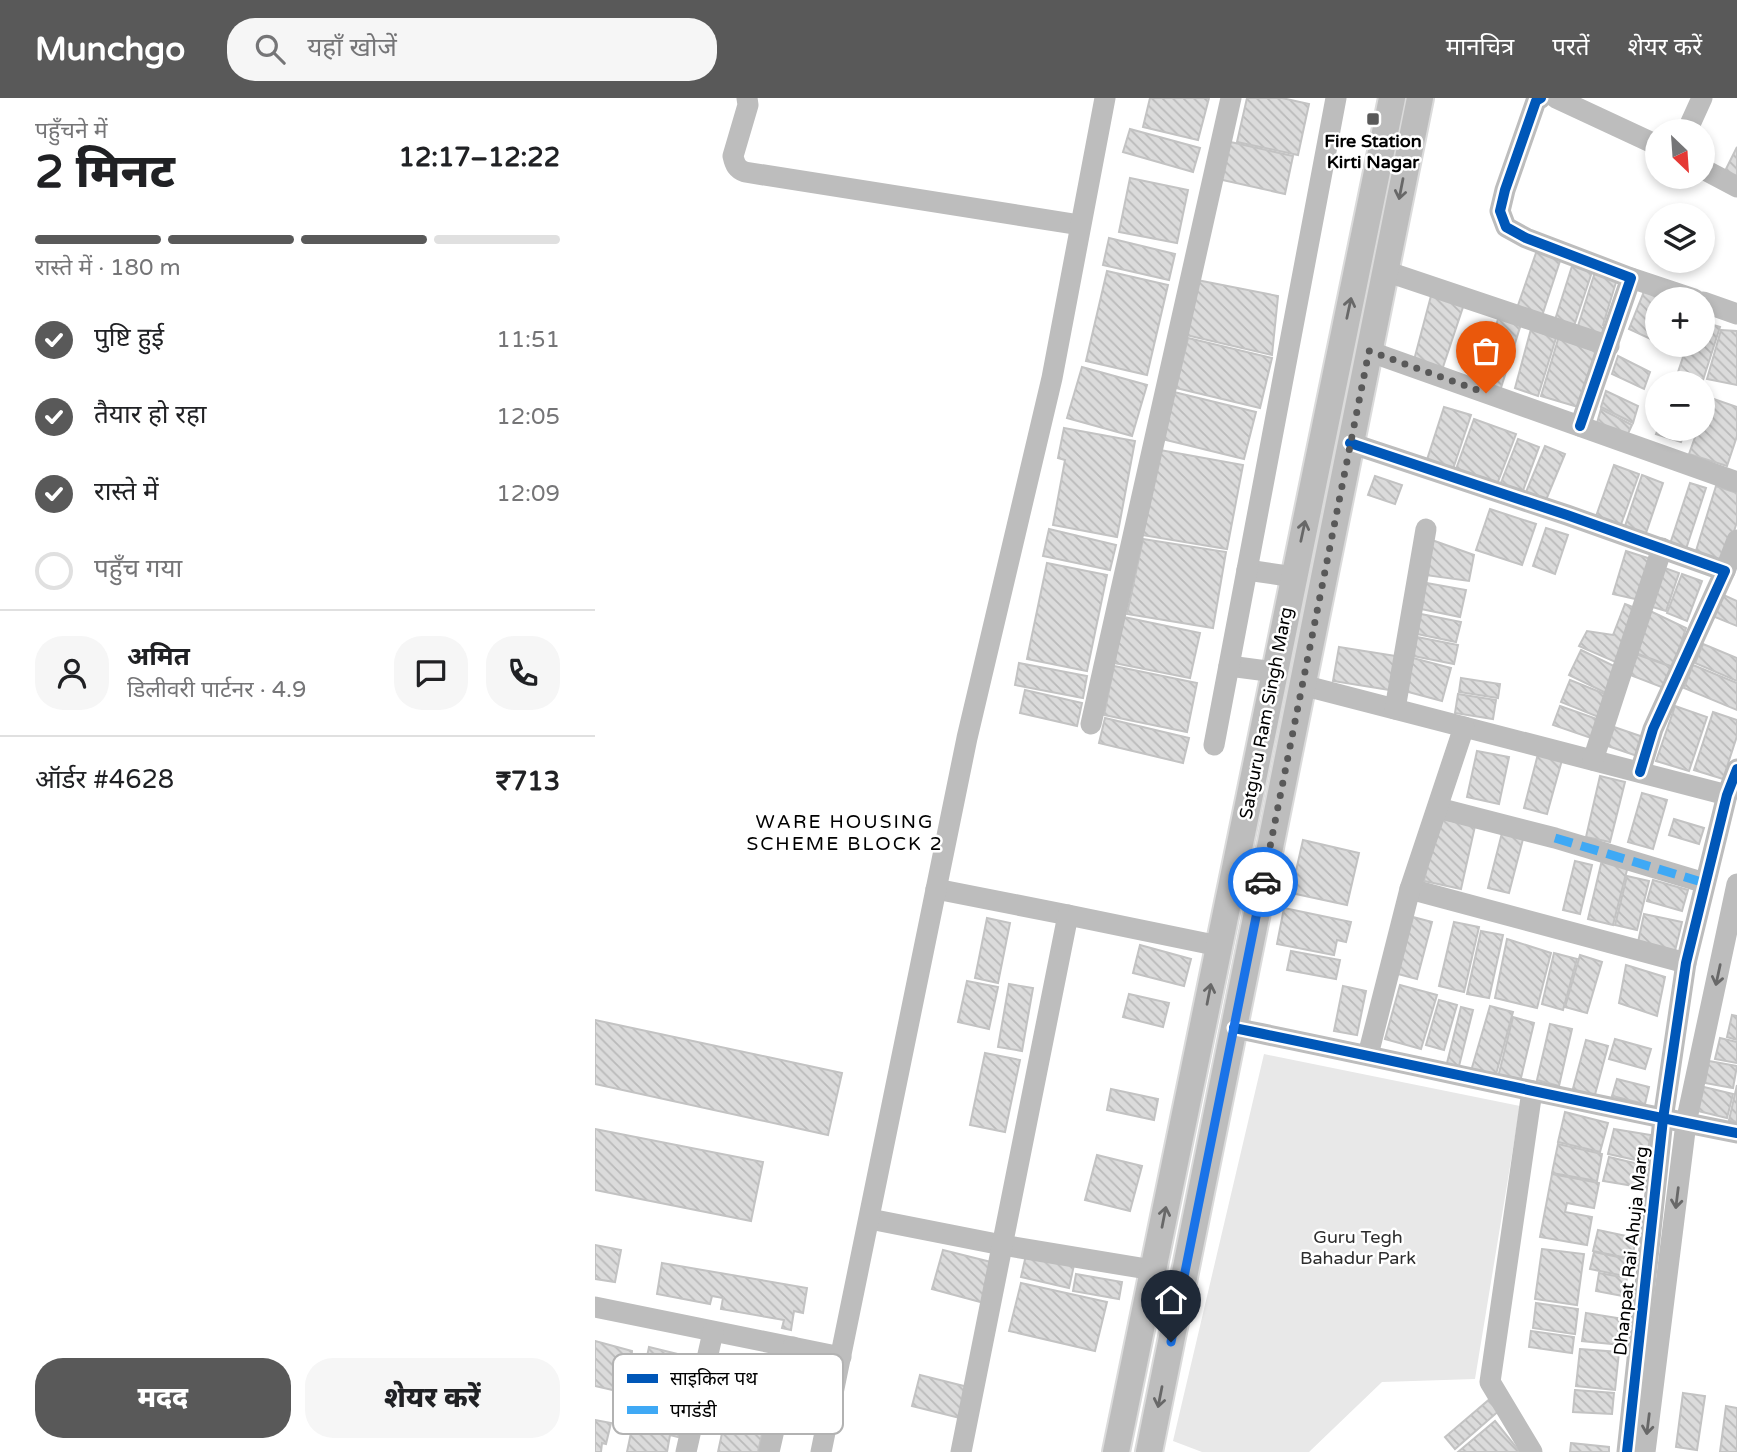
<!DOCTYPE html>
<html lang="hi">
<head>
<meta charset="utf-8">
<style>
	:root { --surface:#fff; --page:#f6f6f6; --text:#202124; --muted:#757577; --line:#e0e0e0; --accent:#595959 }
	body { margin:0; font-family:"Varela Round","Noto Sans Devanagari",sans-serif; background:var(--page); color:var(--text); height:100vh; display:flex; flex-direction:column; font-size:26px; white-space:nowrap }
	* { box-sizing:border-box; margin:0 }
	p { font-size:23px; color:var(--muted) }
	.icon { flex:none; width:38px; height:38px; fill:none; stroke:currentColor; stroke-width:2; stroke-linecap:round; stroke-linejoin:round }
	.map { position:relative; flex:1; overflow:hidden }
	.panel { display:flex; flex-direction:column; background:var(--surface); width:595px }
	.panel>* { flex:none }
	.needle { width:46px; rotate:155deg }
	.tools { position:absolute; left:1050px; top:21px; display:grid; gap:14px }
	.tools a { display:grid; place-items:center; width:70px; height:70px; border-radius:50%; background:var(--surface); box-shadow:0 4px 10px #0003; font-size:35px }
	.pin { position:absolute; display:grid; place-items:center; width:60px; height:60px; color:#fff; margin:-72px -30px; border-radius:50% 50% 50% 0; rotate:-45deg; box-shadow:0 0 7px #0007 }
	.pin .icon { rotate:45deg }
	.courier { position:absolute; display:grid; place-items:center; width:70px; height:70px; margin:-35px; border:5px solid #1a73e8; border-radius:50%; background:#fff; color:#222; box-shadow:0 2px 9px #0007 }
	.head em { font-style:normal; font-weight:800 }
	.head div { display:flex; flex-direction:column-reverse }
	.head { display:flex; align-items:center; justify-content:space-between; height:119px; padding:0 35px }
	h1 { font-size:46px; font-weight:800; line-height:52px }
	.bar { display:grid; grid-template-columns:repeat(4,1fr); gap:10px 7px; align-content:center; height:84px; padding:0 35px }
	.bar i { height:9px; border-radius:5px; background:var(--line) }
	.bar .on { background:var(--accent) }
	.bar p { grid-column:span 4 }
	.line { display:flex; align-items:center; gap:18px; padding:0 35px; border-top:2px solid var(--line) }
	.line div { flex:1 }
	.round { display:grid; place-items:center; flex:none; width:74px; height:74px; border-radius:28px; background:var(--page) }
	ol { padding:0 35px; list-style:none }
	li { display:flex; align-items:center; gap:21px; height:77px }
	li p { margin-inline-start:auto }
	li .icon { padding:7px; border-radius:50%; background:var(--accent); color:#fff; stroke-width:4 }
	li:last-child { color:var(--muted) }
	li i { width:38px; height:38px; border:4px solid var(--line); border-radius:50% }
	.cta { display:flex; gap:14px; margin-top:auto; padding:14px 35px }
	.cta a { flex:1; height:80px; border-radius:28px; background:var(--accent); color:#fff; font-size:28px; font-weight:800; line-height:80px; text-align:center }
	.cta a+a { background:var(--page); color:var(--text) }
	header { display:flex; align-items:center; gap:42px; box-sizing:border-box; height:98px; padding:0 35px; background:var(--accent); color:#fff }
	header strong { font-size:33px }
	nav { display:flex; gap:38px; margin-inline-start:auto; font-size:24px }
	.search { width:490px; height:63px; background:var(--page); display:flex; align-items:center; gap:18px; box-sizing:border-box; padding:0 24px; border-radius:28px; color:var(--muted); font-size:26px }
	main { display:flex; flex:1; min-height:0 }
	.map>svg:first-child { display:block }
	.green { fill:#e8e8e8 }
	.building { fill:url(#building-back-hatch); stroke:#c3c3c3; stroke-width:2 }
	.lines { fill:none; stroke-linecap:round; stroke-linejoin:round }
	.major-casing { stroke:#dbdbdb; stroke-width:30 }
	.minor { stroke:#bdbdbd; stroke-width:21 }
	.major { stroke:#bdbdbd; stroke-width:26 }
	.quiet { stroke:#3fa9f5; stroke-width:9; stroke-dasharray:18 9; stroke-linecap:butt }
	.cycleway-casing { stroke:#fff; stroke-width:15 }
	.cycleway { stroke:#0057b8; stroke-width:10 }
	.oneway { stroke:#686868 }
	.done { stroke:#595959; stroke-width:7; stroke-dasharray:0 12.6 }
	.route { stroke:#1a73e8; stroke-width:9 }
	.poi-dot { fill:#595959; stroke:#fff; stroke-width:2.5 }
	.labels { text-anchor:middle; stroke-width:5; stroke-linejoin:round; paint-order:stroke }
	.poi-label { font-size:18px; font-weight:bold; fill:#000; stroke:#fff }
	.street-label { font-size:18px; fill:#000; stroke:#fff }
	.park-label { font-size:18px; fill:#2c2c2c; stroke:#fff }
	.neighbourhood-label { font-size:19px; letter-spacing:2px; fill:#000; stroke:#fff }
	.key { fill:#fff; stroke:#b2b2b2; stroke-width:2 }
	.key-label { font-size:19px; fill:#000 }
</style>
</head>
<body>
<header>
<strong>Munchgo</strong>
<div class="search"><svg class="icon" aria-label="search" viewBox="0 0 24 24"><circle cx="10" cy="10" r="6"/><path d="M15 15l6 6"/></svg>यहाँ खोजें</div>
<nav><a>मानचित्र</a><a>परतें</a><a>शेयर करें</a></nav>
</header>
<main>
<section class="panel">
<div class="head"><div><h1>2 मिनट</h1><p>पहुँचने में</p></div><em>12:17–12:22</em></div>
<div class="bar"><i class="on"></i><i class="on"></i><i class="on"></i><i></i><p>रास्ते में · 180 m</p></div>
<ol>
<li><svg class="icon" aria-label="check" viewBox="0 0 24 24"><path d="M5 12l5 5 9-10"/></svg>पुष्टि हुई<p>11:51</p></li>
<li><svg class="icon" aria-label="check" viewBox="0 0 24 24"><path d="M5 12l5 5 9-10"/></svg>तैयार हो रहा<p>12:05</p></li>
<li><svg class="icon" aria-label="check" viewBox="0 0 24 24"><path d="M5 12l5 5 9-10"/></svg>रास्ते में<p>12:09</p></li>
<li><i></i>पहुँच गया</li>
</ol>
<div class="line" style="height:126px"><a class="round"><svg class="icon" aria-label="person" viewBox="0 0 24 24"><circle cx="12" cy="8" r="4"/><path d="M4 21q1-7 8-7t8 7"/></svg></a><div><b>अमित</b><p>डिलीवरी पार्टनर · 4.9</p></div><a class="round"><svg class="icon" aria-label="chat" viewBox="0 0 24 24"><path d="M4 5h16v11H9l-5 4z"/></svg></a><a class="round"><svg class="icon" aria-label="phone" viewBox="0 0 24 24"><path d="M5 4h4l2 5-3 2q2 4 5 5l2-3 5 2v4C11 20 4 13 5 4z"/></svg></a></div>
<div class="line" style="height:91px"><div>ऑर्डर #4628</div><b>₹713</b></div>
<div class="cta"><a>मदद</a><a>शेयर करें</a></div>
</section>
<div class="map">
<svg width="1142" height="1354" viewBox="0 0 1142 1354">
	<defs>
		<pattern id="building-back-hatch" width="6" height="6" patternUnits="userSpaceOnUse" patternTransform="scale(1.75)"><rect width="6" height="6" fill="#dbdbdb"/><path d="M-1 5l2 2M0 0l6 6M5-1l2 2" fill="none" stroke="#bababa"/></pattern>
	</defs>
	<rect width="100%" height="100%" fill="#fff"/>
	<polygon class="green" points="669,956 925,1008 880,1281 787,1284 714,1354 607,1354 578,1343"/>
	<g class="building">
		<polygon points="555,0 614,0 603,42 548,29"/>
		<polygon points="652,0 687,0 714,6 703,57 642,44"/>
		<polygon points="535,31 605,50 598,74 528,54"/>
		<polygon points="631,43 698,58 690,96 623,81"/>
		<polygon points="1142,49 1142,81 1129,75"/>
		<polygon points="535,80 593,92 582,145 524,134"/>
		<polygon points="514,140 580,156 574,182 508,167"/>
		<polygon points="942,152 966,160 946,221 921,213"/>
		<polygon points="978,165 998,171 978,231 959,225"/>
		<polygon points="512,173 573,187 552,277 491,263"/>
		<polygon points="1000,174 1022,181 1008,227 1011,228 1007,239 982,231"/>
		<polygon points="602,182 683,198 677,257 591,237"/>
		<polygon points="1050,191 1079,201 1062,201 1062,244 1034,231"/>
		<polygon points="837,194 869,206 847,272 819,262"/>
		<polygon points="904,218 926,226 905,293 883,285"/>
		<polygon points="1108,224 1125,229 1108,282 1083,274 1092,247 1108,247"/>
		<polygon points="936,231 961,240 943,298 920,290"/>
		<polygon points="1126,232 1142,233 1142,287 1112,281"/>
		<polygon points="964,238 1002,250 983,309 946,298"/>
		<polygon points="593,240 677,260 665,310 581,290"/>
		<polygon points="1023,258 1055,274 1049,291 1017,276"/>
		<polygon points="487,269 552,287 537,338 472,320"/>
		<polygon points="1011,293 1043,308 1038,325 1006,309"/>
		<polygon points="579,294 661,314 649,361 567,341"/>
		<polygon points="1113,299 1142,309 1142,338 1132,368 1094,356 1103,331 1108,331 1108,316"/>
		<polygon points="849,309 876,317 856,377 830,368"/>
		<polygon points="1006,311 1037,327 1031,340 1002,325"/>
		<polygon points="879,321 921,336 901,389 860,374"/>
		<polygon points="469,330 540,343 522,439 458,427 470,362 463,360"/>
		<polygon points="1063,331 1091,331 1086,344 1061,336"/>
		<polygon points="923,341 944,349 926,398 904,390"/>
		<polygon points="950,348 970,356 951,402 931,394"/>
		<polygon points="565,352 648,367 632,451 547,437"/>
		<polygon points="1019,367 1044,376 1024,432 999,424"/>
		<polygon points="1047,377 1068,385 1050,438 1029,431"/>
		<polygon points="780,378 807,387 800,406 773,397"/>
		<polygon points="1095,385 1111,390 1091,451 1075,446"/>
		<polygon points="1121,388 1142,395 1142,424 1129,465 1100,456"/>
		<polygon points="895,411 941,426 927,467 881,452"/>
		<polygon points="951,430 973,437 960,476 938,468"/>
		<polygon points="454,431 521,447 515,472 448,458"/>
		<polygon points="548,441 631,454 618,530 532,516"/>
		<polygon points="834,441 879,457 874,483 830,477"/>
		<polygon points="1031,453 1059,462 1045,502 1018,496"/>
		<polygon points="452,465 512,477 492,573 432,561"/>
		<polygon points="1064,468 1084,475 1071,513 1051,507"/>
		<polygon points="1087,476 1107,483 1092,523 1072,515"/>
		<polygon points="826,484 871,492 865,519 821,510"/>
		<polygon points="1124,495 1142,503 1142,528 1115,517"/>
		<polygon points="1030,506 1043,511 1025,566 984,548 992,533 1018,537"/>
		<polygon points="1053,512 1091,530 1078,569 1038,554"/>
		<polygon points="826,516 866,524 861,544 822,536"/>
		<polygon points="529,519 605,535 595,580 519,565"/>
		<polygon points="822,539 863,547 859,566 818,558"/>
		<polygon points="1108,546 1142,560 1142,583 1100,565"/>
		<polygon points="744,549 801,558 795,592 738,583"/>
		<polygon points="986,552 1025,571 1013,596 974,577"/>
		<polygon points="1038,555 1077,569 1069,590 1030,575"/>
		<polygon points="814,559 856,570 847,603 806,592"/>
		<polygon points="424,565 492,578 488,600 420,587"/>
		<polygon points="1098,567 1142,585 1142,612 1089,590"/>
		<polygon points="519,568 602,585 592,634 509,617"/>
		<polygon points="866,580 905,586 903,600 864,594"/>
		<polygon points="975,582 1015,598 1006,620 966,604"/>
		<polygon points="430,592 487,605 482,628 425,615"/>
		<polygon points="863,596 901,602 898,621 860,615"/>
		<polygon points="965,608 1005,622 999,641 958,627"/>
		<polygon points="1080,608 1112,619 1094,673 1061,663"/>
		<polygon points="1118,614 1142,622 1142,638 1128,681 1099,672"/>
		<polygon points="510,620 594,640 588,665 504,645"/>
		<polygon points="1019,629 1051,640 1045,659 1013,648"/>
		<polygon points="882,653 914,659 904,706 872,699"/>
		<polygon points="943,656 967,662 952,716 929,710"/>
		<polygon points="1005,678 1030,684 1015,744 991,739"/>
		<polygon points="1047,695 1072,702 1058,751 1033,744"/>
		<polygon points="843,720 880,728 866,791 829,783"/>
		<polygon points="1079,721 1109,730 1104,746 1074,737"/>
		<polygon points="907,735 928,741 914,795 893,790"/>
		<polygon points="708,742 764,755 752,807 696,795"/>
		<polygon points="1007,762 1033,768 1018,827 993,821"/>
		<polygon points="980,763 997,767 985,816 968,812"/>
		<polygon points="1032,778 1054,783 1042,832 1020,827"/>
		<polygon points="1058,782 1093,792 1087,813 1052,803"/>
		<polygon points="689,810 756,824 751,844 742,842 739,857 682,846"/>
		<polygon points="1049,816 1087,824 1079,857 1042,849"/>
		<polygon points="818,819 837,824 822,881 803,876"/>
		<polygon points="392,820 415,825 403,885 380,880"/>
		<polygon points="859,824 884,829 869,894 844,888"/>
		<polygon points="886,833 908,837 894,900 872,896"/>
		<polygon points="912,841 956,855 942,910 900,900"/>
		<polygon points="545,847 596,861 589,888 538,875"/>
		<polygon points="696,853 745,862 741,881 692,872"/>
		<polygon points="959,855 982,861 968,912 947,906"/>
		<polygon points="985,857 1007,864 992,915 970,909"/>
		<polygon points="1031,867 1070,879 1062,918 1024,905"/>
		<polygon points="372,883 403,889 394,931 363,924"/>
		<polygon points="414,886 438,890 427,953 403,949"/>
		<polygon points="805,887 842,897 826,951 790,941"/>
		<polygon points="748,888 771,893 762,937 739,933"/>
		<polygon points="534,896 574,905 568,929 528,919"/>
		<polygon points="844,902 862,907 849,952 831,947"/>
		<polygon points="895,908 918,914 900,980 876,973"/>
		<polygon points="866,909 878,912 863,972 851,969"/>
		<polygon points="1137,917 1142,918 1142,942 1132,939"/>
		<polygon points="918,919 939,925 925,984 903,979"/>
		<polygon points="0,922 247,975 233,1037 0,986"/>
		<polygon points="955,926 977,931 964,988 942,982"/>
		<polygon points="1125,940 1142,944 1142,965 1120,961"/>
		<polygon points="1020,941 1056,951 1050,971 1014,961"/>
		<polygon points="991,942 1013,948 998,1004 976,998"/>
		<polygon points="390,955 425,962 410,1034 375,1027"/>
		<polygon points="1114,963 1142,968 1138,990 1110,985"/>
		<polygon points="1022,981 1054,989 1050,1006 1017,998"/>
		<polygon points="1142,987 1142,1024 1134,1022"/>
		<polygon points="1109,989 1138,996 1132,1020 1103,1013"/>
		<polygon points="516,991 563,1001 559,1022 512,1012"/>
		<polygon points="970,1014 1013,1025 1005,1054 963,1044"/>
		<polygon points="0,1031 168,1064 156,1123 0,1092"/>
		<polygon points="1019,1031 1056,1037 1050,1064 1013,1056"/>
		<polygon points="963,1046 1007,1056 1002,1083 957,1075"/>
		<polygon points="502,1057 547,1068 535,1113 490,1102"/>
		<polygon points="1014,1059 1048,1067 1045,1089 1008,1083"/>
		<polygon points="957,1076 1004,1085 999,1110 972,1105 970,1114 997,1119 992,1147 945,1139"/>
		<polygon points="1003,1132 1041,1140 1037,1161 998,1153"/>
		<polygon points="0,1147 26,1152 20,1184 0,1181"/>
		<polygon points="947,1151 989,1156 982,1207 940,1201"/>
		<polygon points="348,1152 400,1165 389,1205 337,1191"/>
		<polygon points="999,1154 1038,1162 1034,1179 995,1171"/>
		<polygon points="431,1157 479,1167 474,1190 426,1179"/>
		<polygon points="67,1165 212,1190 208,1215 199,1213 196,1232 187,1230 189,1222 126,1211 128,1200 117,1198 115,1206 62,1196"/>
		<polygon points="1004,1175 1032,1180 1028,1198 1001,1193"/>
		<polygon points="481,1176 527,1184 524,1201 478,1193"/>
		<polygon points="426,1185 512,1204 500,1253 414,1233"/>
		<polygon points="941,1205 983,1211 980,1236 938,1230"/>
		<polygon points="991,1215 1029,1221 1026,1247 987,1243"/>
		<polygon points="936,1233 979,1239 977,1255 934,1249"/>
		<polygon points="0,1243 37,1253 35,1277 39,1278 35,1296 0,1288"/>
		<polygon points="54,1249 99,1260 97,1268 91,1266 87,1288 93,1289 90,1304 83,1303 80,1318 87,1319 83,1339 75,1337 72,1354 32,1354"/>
		<polygon points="985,1251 1024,1254 1020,1292 981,1288"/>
		<polygon points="141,1270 179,1283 163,1354 123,1354"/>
		<polygon points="325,1277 373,1289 365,1320 317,1308"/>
		<polygon points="980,1292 1019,1295 1017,1316 978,1314"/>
		<polygon points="1088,1295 1110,1298 1102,1352 1081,1349"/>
		<polygon points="896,1300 906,1311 860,1351 850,1339"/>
		<polygon points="1131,1308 1142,1310 1142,1354 1125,1354"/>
		<polygon points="0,1322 16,1325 11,1346 7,1345 6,1354 0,1354"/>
		<polygon points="900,1323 925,1354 863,1354"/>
		<polygon points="976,1345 1014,1349 1014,1354 975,1354"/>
	</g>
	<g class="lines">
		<g class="major-casing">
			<g id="major">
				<polyline points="521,1354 797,0"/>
				<polyline points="554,1354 825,0"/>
			</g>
		</g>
		<g class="minor">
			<path d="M152 0 153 7 138 58C140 67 142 71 150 74L485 127"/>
			<polyline points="946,0 941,3 910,92 905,113 911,129 931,140 1036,180 985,328"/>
			<polyline points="961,0 1062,47"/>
			<polyline points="1092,33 1107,0"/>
			<polyline points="1108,71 1142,89"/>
			<polyline points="790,173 1014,248"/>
			<polyline points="1036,180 1099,201"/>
			<polyline points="1108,204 1142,216"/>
			<polyline points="773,253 1142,384"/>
			<polyline points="755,345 972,417 1130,473 1058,631 1045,674"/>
			<polyline points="652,472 699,479"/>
			<polyline points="1130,473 1142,442"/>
			<polyline points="634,568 680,574"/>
			<polyline points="707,587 1132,697"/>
			<polyline points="800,611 831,431"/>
			<polyline points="496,626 636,0"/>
			<polyline points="619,647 741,0"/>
			<polyline points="998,662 1067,450"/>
			<polyline points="843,710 960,740 1110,785"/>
			<polyline points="341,791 473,817"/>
			<polyline points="815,791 1091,865"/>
			<path d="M639 930C807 964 974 1002 1142 1035"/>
			<polyline points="773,957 815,791 869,629"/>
			<polyline points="275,1121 407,1147 558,1172"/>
			<polyline points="0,1209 246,1259"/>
			<polyline points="91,1354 118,1234"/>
			<polyline points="174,1354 198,1249"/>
			<polyline points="226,1354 372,640 457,280 510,0"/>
			<polyline points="366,1354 473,817 624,848"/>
			<polyline points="937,1354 895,1284 937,993"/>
			<polyline points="1032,1354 1068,1021 1091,865 1132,697 1142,671"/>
			<polyline points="1050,1354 1091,1025 1142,786"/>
		</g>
		<use href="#major" class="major"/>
		<polyline class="quiet" points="960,740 1110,785"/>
		<g class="cycleway-casing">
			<g id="cycleway">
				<polyline points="946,0 941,3 910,92 905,113 911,129 931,140 1036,180 985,328"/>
				<polyline points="755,345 972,417 1130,473 1058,631 1045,674"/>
				<path d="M639 930C807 964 974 1002 1142 1035"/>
				<polyline points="1032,1354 1068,1021 1091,865 1132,697 1142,671"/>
			</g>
		</g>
		<use href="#cycleway" class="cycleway"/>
	</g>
	<defs><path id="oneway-shaft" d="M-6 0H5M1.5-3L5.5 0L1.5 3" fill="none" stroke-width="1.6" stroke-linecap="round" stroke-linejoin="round" transform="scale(1.75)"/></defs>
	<g class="oneway">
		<use href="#oneway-shaft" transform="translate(806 91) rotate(101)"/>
		<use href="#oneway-shaft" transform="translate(754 210) rotate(-78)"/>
		<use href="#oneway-shaft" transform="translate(708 433) rotate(-78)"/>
		<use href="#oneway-shaft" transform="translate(1123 877) rotate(102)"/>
		<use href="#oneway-shaft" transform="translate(614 896) rotate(-79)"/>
		<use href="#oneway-shaft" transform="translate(1082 1100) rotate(97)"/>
		<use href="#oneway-shaft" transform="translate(569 1119) rotate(-79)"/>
		<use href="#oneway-shaft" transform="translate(565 1299) rotate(101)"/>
		<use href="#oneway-shaft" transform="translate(1053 1326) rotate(97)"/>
	</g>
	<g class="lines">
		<polyline class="done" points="668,784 774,253 891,295"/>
		<polyline class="route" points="576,1244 668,784"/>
	</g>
	<rect class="poi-dot" x="771" y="14" width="14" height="14" rx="3.5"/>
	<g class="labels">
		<g class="poi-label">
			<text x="778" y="49">Fire Station<tspan x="778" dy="21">Kirti Nagar</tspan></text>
		</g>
		<g class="street-label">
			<text transform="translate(671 615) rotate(-79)" y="6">Satguru Ram Singh Marg</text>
			<text transform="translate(1036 1153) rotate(-84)" y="6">Dhanpat Rai Ahuja Marg</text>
		</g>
		<g class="park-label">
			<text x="763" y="1145">Guru Tegh<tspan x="763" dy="21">Bahadur Park</tspan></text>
		</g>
		<g class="neighbourhood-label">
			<text x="250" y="730">WARE HOUSING<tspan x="250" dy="22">SCHEME BLOCK 2</tspan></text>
		</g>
	</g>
	<rect x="18" y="1256" width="230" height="80" rx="10" class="key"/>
	<rect x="32" y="1276" width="31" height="9" fill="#0057b8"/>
	<rect x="32" y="1308" width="31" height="8" fill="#3fa9f5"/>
	<g class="key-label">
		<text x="75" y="1287">साइकिल पथ</text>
		<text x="75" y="1319">पगडंडी</text>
	</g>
</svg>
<div class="tools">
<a><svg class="needle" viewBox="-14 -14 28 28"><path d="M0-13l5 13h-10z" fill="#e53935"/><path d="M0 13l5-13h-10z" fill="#757577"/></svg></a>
<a><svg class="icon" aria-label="layers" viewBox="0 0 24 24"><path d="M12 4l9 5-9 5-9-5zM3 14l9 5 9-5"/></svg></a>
<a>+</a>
<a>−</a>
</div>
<div class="pin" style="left:891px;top:295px;background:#ea580c"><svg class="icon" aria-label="bag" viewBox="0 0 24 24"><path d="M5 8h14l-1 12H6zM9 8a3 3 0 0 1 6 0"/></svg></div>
<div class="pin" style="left:576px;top:1244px;background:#1f2937"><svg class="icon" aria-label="home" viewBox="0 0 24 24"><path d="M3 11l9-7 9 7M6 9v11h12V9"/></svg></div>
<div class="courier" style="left:668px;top:784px"><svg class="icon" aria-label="car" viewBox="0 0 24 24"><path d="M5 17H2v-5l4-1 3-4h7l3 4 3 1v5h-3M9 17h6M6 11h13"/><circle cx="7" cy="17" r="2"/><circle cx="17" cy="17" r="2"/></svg></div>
</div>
</main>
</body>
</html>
